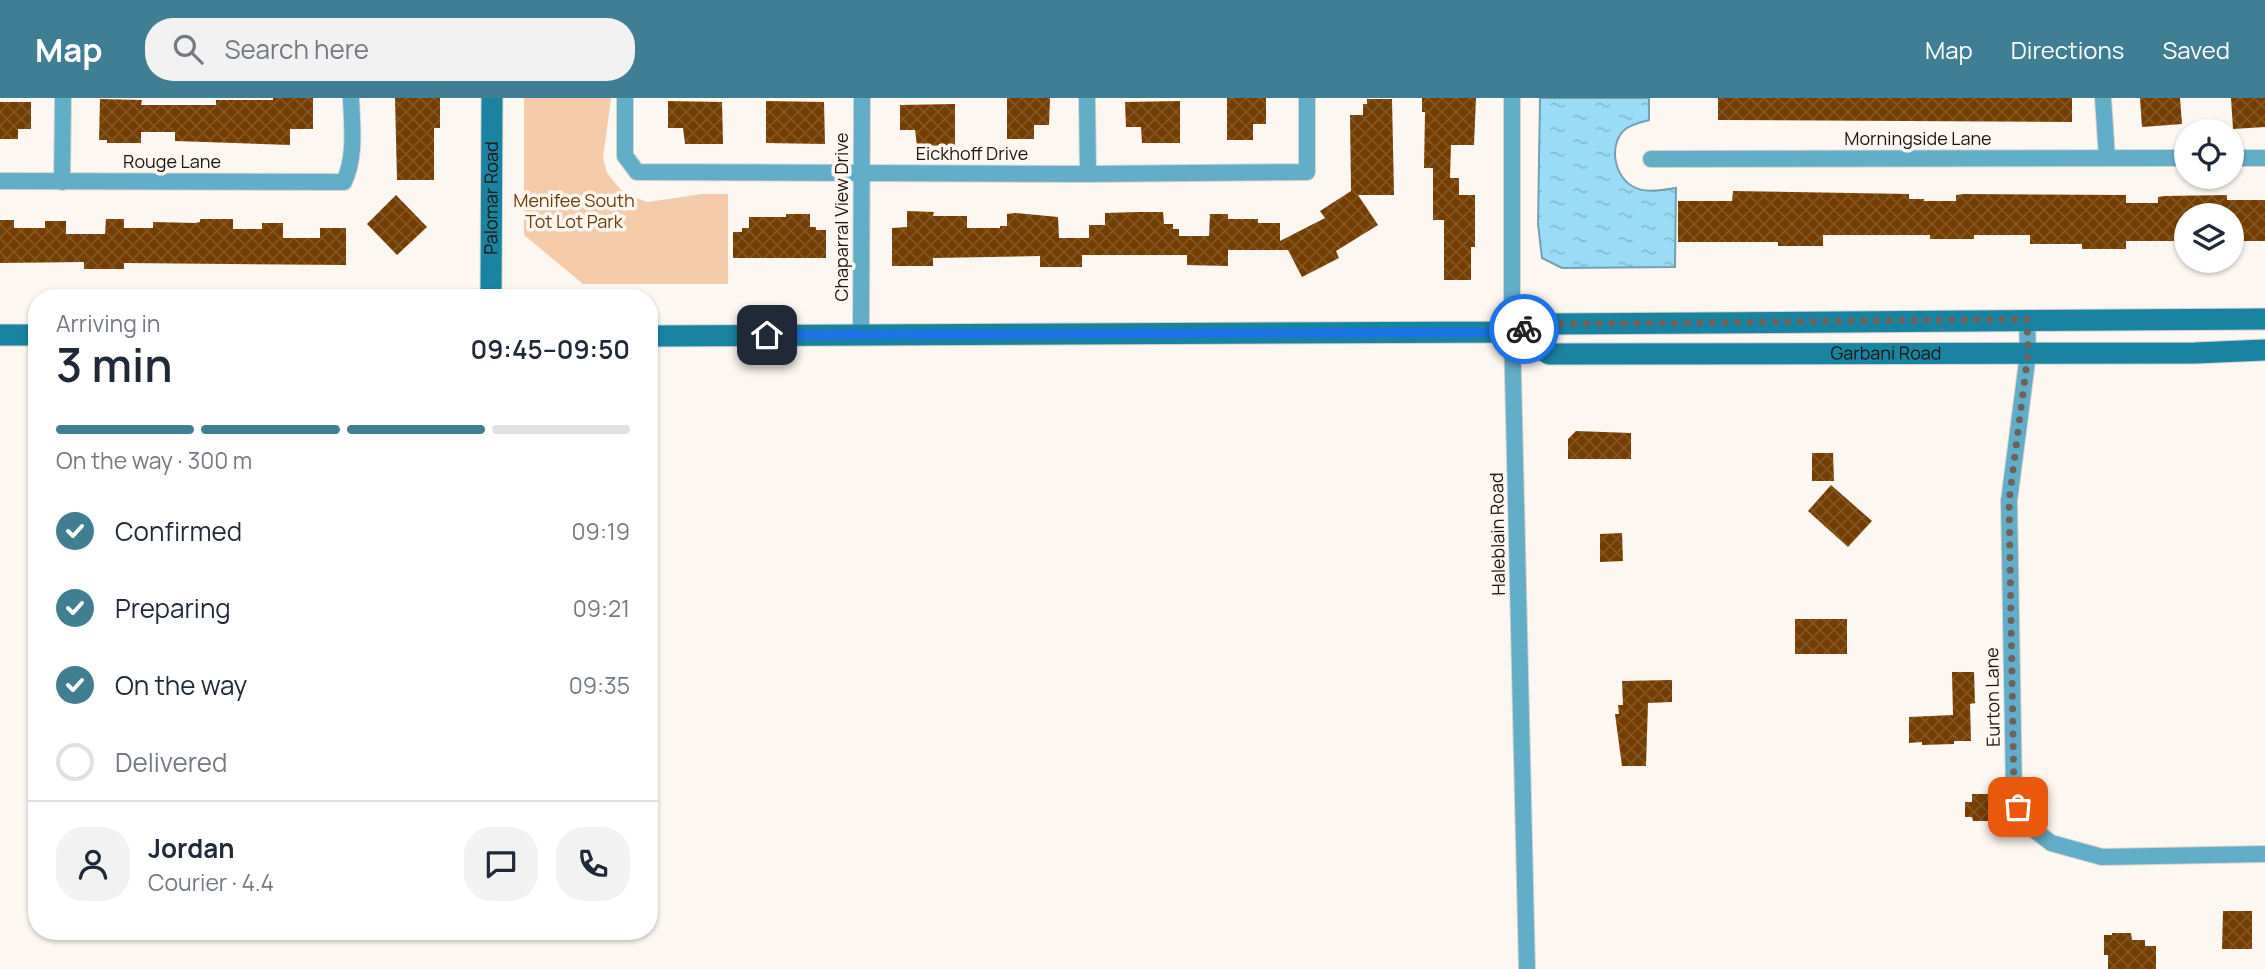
<!DOCTYPE html>
<html lang="en">
<head>
<meta charset="utf-8">
<style>
	:root { --surface:#fff; --page:#f2f2f3; --text:#1f2937; --muted:#747a83; --line:#e0e1e3; --accent:#407e93 }
	body { margin:0; font-family:Manrope,sans-serif; background:var(--page); color:var(--text); height:100vh; display:flex; flex-direction:column; font-size:26px; white-space:nowrap }
	* { box-sizing:border-box; margin:0 }
	p { font-size:23px; color:var(--muted) }
	.icon { flex:none; width:38px; height:38px; fill:none; stroke:currentColor; stroke-width:2; stroke-linecap:round; stroke-linejoin:round }
	.map { position:relative; flex:1; overflow:hidden }
	.details { position:absolute; left:28px; top:191px; width:630px; height:651px; display:flex; flex-direction:column; background:var(--surface); border-radius:28px; box-shadow:0 2px 5px #0004 }
	.details>* { flex:none }
	.buttons { position:absolute; left:2174px; top:21px; display:grid; gap:14px }
	.buttons a { display:grid; place-items:center; width:70px; height:70px; border-radius:50%; background:var(--surface); box-shadow:0 2px 5px #0004; font-size:35px }
	.pin { position:absolute; display:grid; place-items:center; width:60px; height:60px; color:#fff; margin:-30px; border-radius:14px; box-shadow:0 4px 10px #0006 }
	.courier { position:absolute; display:grid; place-items:center; width:70px; height:70px; margin:-35px; border:5px solid #1a73e8; border-radius:50%; background:#fff; color:#222; box-shadow:0 2px 9px #0007 }
	.overview em { font-style:normal; font-weight:600 }
	.overview div { display:flex; flex-direction:column-reverse }
	.overview { display:flex; align-items:center; justify-content:space-between; height:119px; padding:0 28px }
	h1 { font-size:46px; font-weight:600; line-height:52px }
	.bar { display:grid; grid-template-columns:repeat(4,1fr); gap:10px 7px; align-content:center; height:84px; padding:0 28px }
	.bar i { height:9px; border-radius:5px; background:var(--line) }
	.bar .current { background:var(--accent) }
	.bar p { grid-column:span 4 }
	.line { display:flex; align-items:center; gap:18px; padding:0 28px; border-top:2px solid var(--line) }
	.line div { flex:1 }
	.round { display:grid; place-items:center; flex:none; width:74px; height:74px; border-radius:28px; background:var(--page) }
	ol { padding:0 28px; list-style:none }
	li { display:flex; align-items:center; gap:21px; height:77px }
	li p { margin-inline-start:auto }
	li .icon { padding:7px; border-radius:50%; background:var(--accent); color:#fff; stroke-width:4 }
	li:last-child { color:var(--muted) }
	li i { width:38px; height:38px; border:4px solid var(--line); border-radius:50% }
	header { display:flex; align-items:center; gap:42px; box-sizing:border-box; height:98px; padding:0 35px; background:var(--accent); color:#fff }
	header strong { font-size:33px }
	nav { display:flex; gap:38px; margin-inline-start:auto; font-size:24px }
	.search { width:490px; height:63px; background:var(--page); display:flex; align-items:center; gap:18px; box-sizing:border-box; padding:0 24px; border-radius:28px; color:var(--muted); font-size:26px }
	.map>svg:first-child { display:block }
	.park { fill:#f5cbaa }
	.water { fill:url(#water-ripples); stroke:#75a0af; stroke-width:2 }
	.building { fill:url(#building-cross-hatch) }
	.lines { fill:none; stroke-linecap:round; stroke-linejoin:round }
	.street-casing { stroke:#d9d3cc; stroke-width:18 }
	.secondary-casing { stroke:#d9d3cc; stroke-width:23 }
	.street { stroke:#62adc7; stroke-width:16 }
	.secondary { stroke:#1884a2; stroke-width:21 }
	.done { stroke:#6d635c; stroke-width:7; stroke-dasharray:0 12.6 }
	.route { stroke:#1a73e8; stroke-width:9 }
	.labels { text-anchor:middle; stroke-width:7; stroke-linejoin:round; paint-order:stroke }
	.street-label { font-size:18px; fill:#1f140b; stroke:#fdf7f1 }
	.park-label { font-size:18px; fill:#6e3c06; stroke:#fdf7f1 }
</style>
</head>
<body>
<header>
<strong>Map</strong>
<div class="search"><svg class="icon" aria-label="search" viewBox="0 0 24 24"><circle cx="10" cy="10" r="6"/><path d="M15 15l6 6"/></svg>Search here</div>
<nav><a>Map</a><a>Directions</a><a>Saved</a></nav>
</header>
<div class="map">
<svg width="2265" height="871" viewBox="0 0 2265 871">
	<defs>
		<pattern id="water-ripples" width="26" height="14" patternUnits="userSpaceOnUse" patternTransform="scale(1.75)"><rect width="26" height="14" fill="#9adcf5"/><path d="M2 4q2-2 4 0t4 0M15 11q2-2 4 0t4 0" fill="none" stroke="#84bcd1"/></pattern>
		<pattern id="building-cross-hatch" width="8" height="8" patternUnits="userSpaceOnUse" patternTransform="scale(1.75)"><rect width="8" height="8" fill="#753e00"/><path d="M0 0l8 8M0 8l8-8" fill="none" stroke="#835624"/></pattern>
	</defs>
	<rect width="100%" height="100%" fill="#fdf7f1"/>
	<polygon class="park" points="524,0 611,0 603,60 607,75 621,92 629,98 648,104 702,96 728,96 728,186 583,186 524,137"/>
	<path class="water" d="M1540 0H1649V22C1642 24 1633 26 1627 30 1608 43 1613 77 1632 88 1645 96 1662 92 1676 90L1675 169 1562 170 1542 160 1538 126Z"/>
	<g class="building">
		<polygon points="273,0 313,0 313,31 290,31 290,47 175,43 175,34 141,34 141,45 107,45 107,42 99,42 100,1 142,2 141,7 216,7 216,2 273,2"/>
		<polygon points="395,0 440,0 440,30 434,30 434,82 397,82"/>
		<polygon points="1007,0 1050,0 1049,27 1034,27 1034,41 1007,41"/>
		<polygon points="1227,0 1266,0 1266,26 1253,26 1253,42 1227,42"/>
		<polygon points="1422,0 1476,0 1474,47 1451,47 1450,80 1459,80 1459,97 1475,97 1475,149 1471,149 1471,182 1444,182 1444,122 1433,122 1433,70 1424,70 1425,14 1422,14"/>
		<polygon points="1718,0 2072,0 2072,24 1718,22"/>
		<polygon points="2140,0 2180,0 2182,26 2142,29"/>
		<polygon points="2231,0 2265,0 2265,29 2233,31"/>
		<polygon points="1367,1 1392,1 1394,97 1358,97 1378,127 1336,153 1339,160 1302,179 1288,152 1228,152 1228,168 1187,167 1187,157 1082,157 1082,169 1040,169 1040,158 933,160 933,168 892,168 892,130 907,129 907,113 934,114 933,118 967,118 967,130 1000,130 1000,128 1007,128 1007,116 1015,115 1058,119 1059,140 1089,140 1089,127 1105,127 1105,115 1138,114 1163,114 1164,126 1173,126 1173,131 1179,131 1179,138 1209,138 1210,116 1228,116 1228,121 1258,121 1258,125 1280,125 1280,143 1325,120 1320,113 1351,93 1350,17 1363,17 1363,6 1367,6"/>
		<polygon points="668,3 722,4 723,46 685,46 683,30 668,30"/>
		<polygon points="766,3 824,4 825,46 766,45"/>
		<polygon points="1180,3 1180,45 1142,45 1141,29 1126,29 1125,4"/>
		<polygon points="0,4 31,4 31,31 18,31 18,41 0,41"/>
		<polygon points="955,6 955,47 917,48 915,32 900,32 900,7"/>
		<polygon points="1733,93 1909,96 1909,101 1924,101 1924,103 1956,103 1956,97 1964,96 2126,97 2126,105 2158,105 2158,99 2165,98 2227,97 2227,102 2265,102 2265,143 2233,143 2233,117 2186,117 2186,143 2126,143 2126,151 2082,151 2082,146 2030,146 2030,137 1974,137 1974,141 1930,141 1930,137 1823,137 1823,148 1778,148 1778,144 1678,144 1678,103 1732,103"/>
		<polygon points="396,97 427,129 397,157 367,126"/>
		<polygon points="786,116 810,116 810,129 816,129 816,132 826,132 826,160 733,160 733,134 742,134 742,130 749,130 749,119 786,119"/>
		<polygon points="106,121 124,121 124,130 153,130 153,124 195,125 200,124 200,121 233,121 233,131 262,131 262,125 283,125 283,140 320,140 320,130 346,130 346,167 124,165 124,171 84,171 84,164 0,165 0,122 14,122 14,130 45,130 45,123 66,123 66,136 105,136"/>
		<polygon points="1576,333 1631,335 1631,361 1568,361 1568,341"/>
		<polygon points="1812,355 1833,355 1834,383 1812,383"/>
		<polygon points="1831,387 1872,423 1848,449 1808,413"/>
		<polygon points="1622,435 1623,463 1600,464 1600,436"/>
		<rect x="1795" y="521" width="52" height="35"/>
		<polygon points="1952,574 1974,574 1975,605 1970,606 1971,643 1954,643 1954,646 1922,647 1922,644 1909,645 1909,619 1953,617"/>
		<polygon points="1672,582 1672,604 1648,605 1646,668 1622,668 1615,616 1619,616 1618,607 1623,607 1622,583"/>
		<polygon points="1972,696 1989,696 1990,723 1973,723 1972,719 1965,719 1965,704 1972,704"/>
		<polygon points="2223,813 2252,813 2252,851 2222,851"/>
		<polygon points="2112,835 2131,835 2132,842 2145,842 2145,848 2156,848 2156,871 2108,871 2108,857 2104,857 2104,837 2112,837"/>
	</g>
	<g class="lines">
		<g class="street-casing">
			<g id="street">
				<polyline points="625,0 625,58 637,74 1088,76 1307,74 1307,0"/>
				<polyline points="1087,0 1088,76"/>
				<polyline points="1512,0 1512,234 1527,871"/>
				<polyline points="2103,0 2107,60"/>
				<polyline points="2231,60 2265,60"/>
				<polyline points="1651,61 2186,60"/>
				<path d="M0 83 344 84C356 58 352 28 351 0"/>
				<polyline points="62,84 63,0"/>
				<polyline points="2027,221 2028,256 2009,403 2014,695 2023,723 2051,745 2102,759 2265,756"/>
				<polyline points="861,237 862,0"/>
			</g>
		</g>
		<g class="secondary-casing">
			<g id="secondary">
				<path id="s1" d="M491 200 492 0"/>
				<path id="s2" d="M1512 234 1549 256 2195 255 2265 252"/>
				<polyline points="0,237 37,237"/>
				<polyline points="649,238 1512,234 1547,226 2265,221"/>
			</g>
		</g>
		<use href="#street" class="street"/>
		<use href="#secondary" class="secondary"/>
	</g>
	<g class="lines">
		<polyline class="done" points="1524,231 1547,226 2027,221 2028,256 2009,403 2014,695 2018,709"/>
		<polyline class="route" points="767,237 1513,234 1524,231"/>
	</g>
	<g class="labels">
		<g class="street-label">
			<text x="1918" y="47">Morningside Lane</text>
			<text x="972" y="62">Eickhoff Drive</text>
			<text x="172" y="70">Rouge Lane</text>
			<text dy="6" stroke="none"><textPath href="#s1" startOffset="100">Palomar Road</textPath></text>
			<text transform="translate(842 119) rotate(-90)" y="6">Chaparral View Drive</text>
			<text dy="6" stroke="none"><textPath href="#s2" startOffset="380">Garbani Road</textPath></text>
			<text transform="translate(1498 436) rotate(-91)" y="6">Haleblain Road</text>
			<text transform="translate(1993 599) rotate(-91)" y="6">Eurton Lane</text>
		</g>
		<g class="park-label">
			<text x="574" y="109">Menifee South<tspan x="574" dy="21">Tot Lot Park</tspan></text>
		</g>
	</g>
</svg>
<div class="buttons">
<a><svg class="icon" aria-label="locate" viewBox="0 0 24 24"><circle cx="12" cy="12" r="6"/><path d="M12 2v4M12 18v4M2 12h4M18 12h4"/></svg></a>
<a><svg class="icon" aria-label="layers" viewBox="0 0 24 24"><path d="M12 4l9 5-9 5-9-5zM3 14l9 5 9-5"/></svg></a>
</div>
<div class="pin" style="left:2018px;top:709px;background:#ea580c"><svg class="icon" aria-label="bag" viewBox="0 0 24 24"><path d="M5 8h14l-1 12H6zM9 8a3 3 0 0 1 6 0"/></svg></div>
<div class="pin" style="left:767px;top:237px;background:#1f2937"><svg class="icon" aria-label="home" viewBox="0 0 24 24"><path d="M3 11l9-7 9 7M6 9v11h12V9"/></svg></div>
<div class="courier" style="left:1524px;top:231px"><svg class="icon" aria-label="bike" viewBox="0 0 24 24"><circle cx="6" cy="16" r="4"/><circle cx="18" cy="16" r="4"/><path d="M6 16l4-8h5l3 8M10 8l3 8H6M13 5h3"/></svg></div>
<section class="details">
<div class="overview"><div><h1>3 min</h1><p>Arriving in</p></div><em>09:45–09:50</em></div>
<div class="bar"><i class="current"></i><i class="current"></i><i class="current"></i><i></i><p>On the way · 300 m</p></div>
<ol>
<li><svg class="icon" aria-label="check" viewBox="0 0 24 24"><path d="M5 12l5 5 9-10"/></svg>Confirmed<p>09:19</p></li>
<li><svg class="icon" aria-label="check" viewBox="0 0 24 24"><path d="M5 12l5 5 9-10"/></svg>Preparing<p>09:21</p></li>
<li><svg class="icon" aria-label="check" viewBox="0 0 24 24"><path d="M5 12l5 5 9-10"/></svg>On the way<p>09:35</p></li>
<li><i></i>Delivered</li>
</ol>
<div class="line" style="height:126px"><a class="round"><svg class="icon" aria-label="person" viewBox="0 0 24 24"><circle cx="12" cy="8" r="4"/><path d="M4 21q1-7 8-7t8 7"/></svg></a><div><b>Jordan</b><p>Courier · 4.4</p></div><a class="round"><svg class="icon" aria-label="chat" viewBox="0 0 24 24"><path d="M4 5h16v11H9l-5 4z"/></svg></a><a class="round"><svg class="icon" aria-label="phone" viewBox="0 0 24 24"><path d="M5 4h4l2 5-3 2q2 4 5 5l2-3 5 2v4C11 20 4 13 5 4z"/></svg></a></div>
</section>
</div>
</body>
</html>
